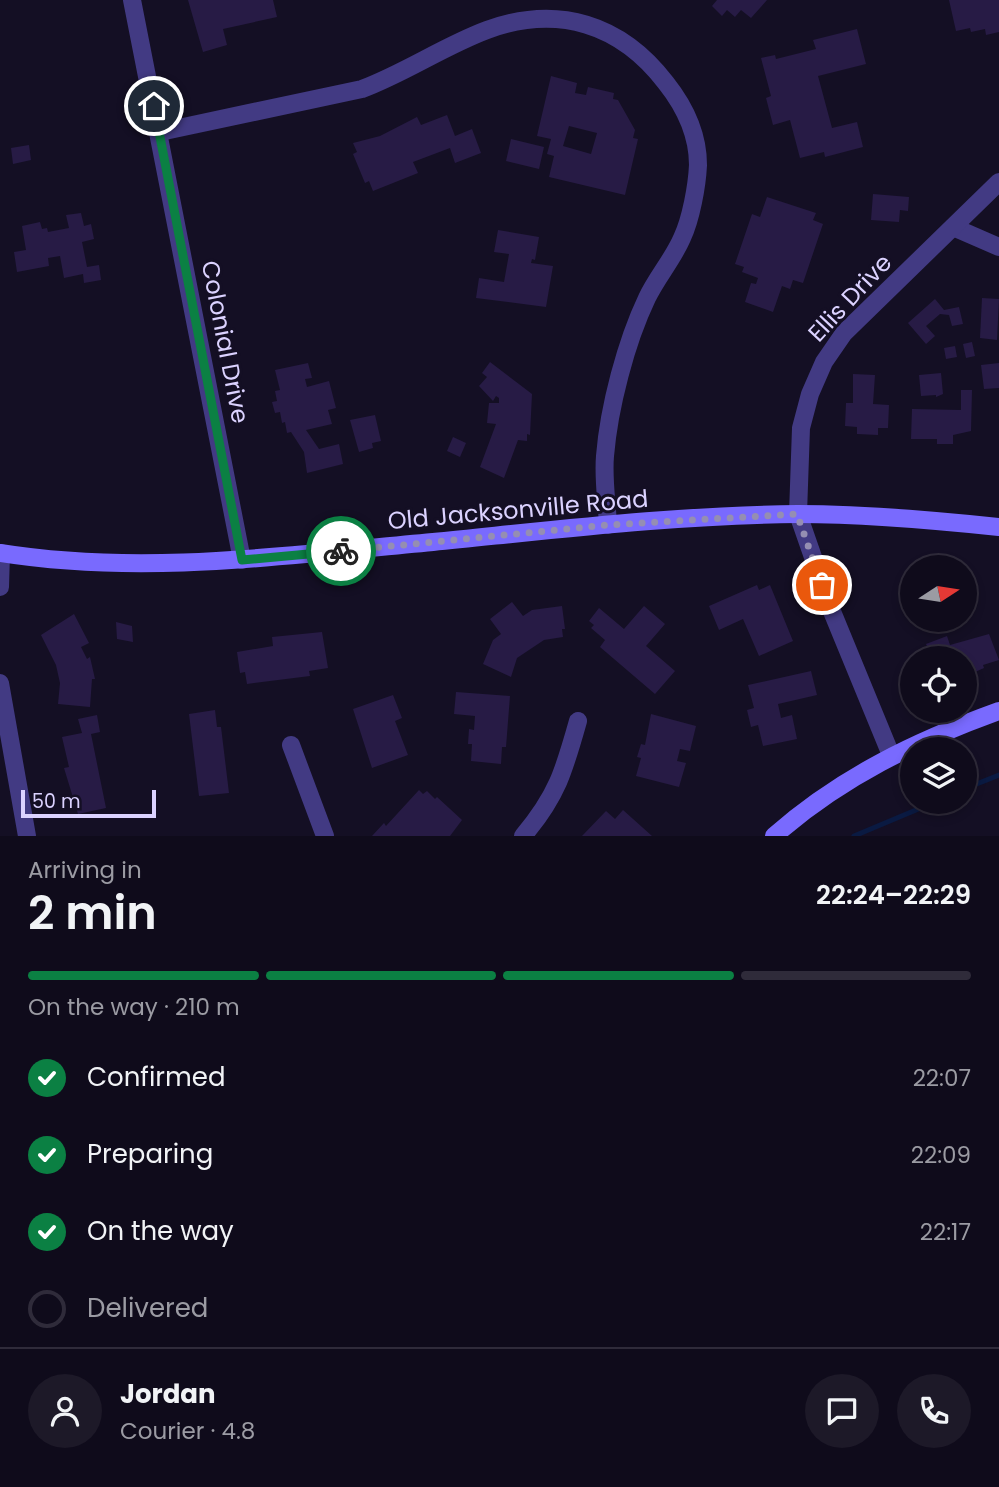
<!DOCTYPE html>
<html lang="en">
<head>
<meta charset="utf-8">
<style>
	:root { --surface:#0f0b1b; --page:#1d1928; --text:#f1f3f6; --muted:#9b9ba3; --line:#2f2b3a; --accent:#0b8043 }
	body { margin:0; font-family:Poppins,sans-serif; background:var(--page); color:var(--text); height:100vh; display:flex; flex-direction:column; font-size:26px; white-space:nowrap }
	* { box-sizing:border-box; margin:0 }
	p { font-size:23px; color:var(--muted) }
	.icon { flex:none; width:38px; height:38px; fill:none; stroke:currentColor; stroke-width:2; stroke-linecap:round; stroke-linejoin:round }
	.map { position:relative; height:836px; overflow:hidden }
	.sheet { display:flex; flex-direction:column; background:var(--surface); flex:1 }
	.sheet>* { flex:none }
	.needle { width:46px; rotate:78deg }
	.fabs { position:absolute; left:900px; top:555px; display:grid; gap:14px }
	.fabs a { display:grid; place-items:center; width:77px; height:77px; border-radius:50%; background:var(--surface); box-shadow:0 4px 10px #0003,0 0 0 2px var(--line); font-size:35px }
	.scale { position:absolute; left:21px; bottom:18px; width:135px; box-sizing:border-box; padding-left:7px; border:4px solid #dbd2ff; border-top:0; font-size:19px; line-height:24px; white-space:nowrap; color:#dbd2ff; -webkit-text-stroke:5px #140f24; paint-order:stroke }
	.pin { position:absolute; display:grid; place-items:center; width:60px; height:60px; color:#fff; margin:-30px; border:4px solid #fff; border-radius:50%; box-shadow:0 2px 7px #0007 }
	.courier { position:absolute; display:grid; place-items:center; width:70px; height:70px; margin:-35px; border:5px solid #0b8043; border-radius:50%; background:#fff; color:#222; box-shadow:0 2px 9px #0007 }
	.summary em { font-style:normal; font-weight:600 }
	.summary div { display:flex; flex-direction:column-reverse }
	.summary { display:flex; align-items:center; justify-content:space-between; height:119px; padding:0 28px }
	h1 { font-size:46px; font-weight:600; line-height:52px }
	.bar { display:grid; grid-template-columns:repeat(4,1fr); gap:10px 7px; align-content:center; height:84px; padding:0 28px }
	.bar i { height:9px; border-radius:5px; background:var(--line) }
	.bar .selected { background:var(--accent) }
	.bar p { grid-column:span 4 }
	.line { display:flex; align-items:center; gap:18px; padding:0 28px; border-top:2px solid var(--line) }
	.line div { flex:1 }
	.round { display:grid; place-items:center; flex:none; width:74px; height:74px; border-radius:37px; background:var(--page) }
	ol { padding:0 28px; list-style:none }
	li { display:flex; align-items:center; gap:21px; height:77px }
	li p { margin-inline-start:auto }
	li .icon { padding:7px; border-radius:50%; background:var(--accent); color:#fff; stroke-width:4 }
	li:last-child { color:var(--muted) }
	li i { width:38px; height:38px; border:4px solid var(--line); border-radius:50% }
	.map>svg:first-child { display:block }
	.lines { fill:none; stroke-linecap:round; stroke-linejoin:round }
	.stream { stroke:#0a1a42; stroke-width:5 }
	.building { fill:#271b45; fill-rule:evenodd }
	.minor { stroke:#423a83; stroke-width:18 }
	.secondary { stroke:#796afe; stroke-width:18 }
	.done { stroke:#958eb2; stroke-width:7; stroke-dasharray:0 12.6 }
	.route { stroke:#0b8043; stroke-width:9 }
	.labels { text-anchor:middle; stroke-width:6; stroke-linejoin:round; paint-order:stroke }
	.street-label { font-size:24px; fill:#dbd2ff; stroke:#140f24 }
</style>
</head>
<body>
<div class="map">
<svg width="999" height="836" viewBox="0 0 999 836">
	<rect width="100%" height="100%" fill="#140f24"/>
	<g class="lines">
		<g class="stream">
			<polyline points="964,789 999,775"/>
			<polyline points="854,836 935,802"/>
		</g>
	</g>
	<g class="building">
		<polygon points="188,0 273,0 277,17 223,29 227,45 203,52"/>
		<polygon points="717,0 767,0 751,18 741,10 735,17 727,10 722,16 712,6"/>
		<polygon points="949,0 999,0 999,32 986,35 985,29 971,32 970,28 956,31"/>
		<polygon points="857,29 866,64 818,76 832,128 857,122 863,147 825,157 824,152 800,158 790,120 773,125 766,98 771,96 761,58 775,55 776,59 816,49 813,40"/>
		<path d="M551 76 577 83 575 93 586 95 588 87 614 93 613 99 618 100 635 130 633 138 638 139 625 195 549 177 554 156 547 154 551 139 537 136ZM569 126 597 133 591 154 563 146Z"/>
		<polygon points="447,115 455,136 472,129 481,153 455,163 450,148 413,162 418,173 373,191 369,181 365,183 353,154 357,152 353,143 380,136 417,117 421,125"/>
		<polygon points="511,139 544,147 539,169 506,161"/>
		<polygon points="29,145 31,160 13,164 11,148"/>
		<polygon points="873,194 909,197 908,211 900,210 899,222 871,220"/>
		<polygon points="767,197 816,213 813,220 823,224 803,283 793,280 790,289 782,286 773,312 745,302 751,283 756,284 758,278 742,272 744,267 735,264 752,214 760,217"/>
		<polygon points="81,213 84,226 91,224 94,239 82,242 87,267 99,265 101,280 84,283 83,274 64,278 60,256 48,258 49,266 17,272 14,252 26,250 22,226 40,222 42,229 47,228 48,232 69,228 66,215"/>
		<polygon points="498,230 539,237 535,260 532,259 531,263 553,266 546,307 476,298 479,278 504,282 509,254 494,252"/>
		<polygon points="982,298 999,299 997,340 980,338"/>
		<polygon points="935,299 944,310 959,307 963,324 952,326 949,315 940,314 926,326 935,336 926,344 908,323"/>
		<polygon points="972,342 975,356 966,358 963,344"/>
		<polygon points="955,346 957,357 946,359 944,348"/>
		<polygon points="490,362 532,394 530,435 527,434 527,441 518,440 504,478 480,467 496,424 487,423 489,403 499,403 499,398 496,396 493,401 479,386 487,377 482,373"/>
		<polygon points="308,363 312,378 305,379 307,387 329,381 336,408 328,410 332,424 306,430 319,449 339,444 343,464 307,473 304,452 291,432 287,433 285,422 282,423 280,412 275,413 272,402 277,401 275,391 280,390 275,370"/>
		<polygon points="999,363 999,388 984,389 981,365"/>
		<polygon points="941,373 943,394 936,397 936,395 921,396 919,375"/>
		<polygon points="853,374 875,375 873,404 889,405 888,428 878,428 878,435 857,434 857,427 845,426 846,403 853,403"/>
		<polygon points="961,390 972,390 971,431 953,435 953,444 937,444 937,439 911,439 912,409 961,410"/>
		<polygon points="375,415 381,441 372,443 373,448 359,452 350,420"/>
		<polygon points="453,437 466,443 460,457 447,451"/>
		<polygon points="757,585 759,590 770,585 793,641 759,656 743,619 719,630 709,606"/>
		<polygon points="512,602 523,616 532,610 562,606 565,629 562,629 563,637 544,640 517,658 511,677 483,664 493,640 501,634 490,619"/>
		<polygon points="644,606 665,624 646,646 675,671 655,694 600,647 605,640 591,628 594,625 589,621 599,608 624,629"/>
		<polygon points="74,614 89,643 81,647 87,659 90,657 95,679 92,679 90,707 58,704 60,683 56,665 41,635"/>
		<polygon points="116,622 132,626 133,642 117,639"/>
		<polygon points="322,632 328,668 309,671 310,676 247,684 245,672 240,673 237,652 273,646 272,637"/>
		<polygon points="989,634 999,660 983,665 984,668 975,672 977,678 964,682 964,658 912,658 929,651 926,644 947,636 950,645"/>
		<polygon points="811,671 817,695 778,704 781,718 792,715 797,739 763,746 758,725 751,727 747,710 754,708 748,685"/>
		<polygon points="456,692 510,696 506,747 502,747 501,764 471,761 472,744 468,744 469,729 474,730 475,716 454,714"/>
		<polygon points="393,695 402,718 395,721 408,755 372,768 353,709"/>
		<polygon points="215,710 217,727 221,727 229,793 199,796 189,714"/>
		<polygon points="651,714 696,726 690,751 680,749 677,761 686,763 679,787 636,776 641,758 637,757 641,744 645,745"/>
		<polygon points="97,715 100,732 91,734 106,808 78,814 64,768 69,767 62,737 82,733 78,719"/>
		<polygon points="419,790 423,794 427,791 435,799 437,797 462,820 450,836 372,836 384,823 386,826"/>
		<polygon points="623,810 652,836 582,836 606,811 615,819"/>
	</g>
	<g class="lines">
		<g class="minor">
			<polyline points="132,0 242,560"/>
			<path d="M160 132 362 89C405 73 444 46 487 30 558 4 621 24 666 83 685 107 698 134 698 165 697 186 691 219 682 238 673 259 657 277 647 298 626 342 609 407 605 456 603 479 607 503 608 525"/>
			<polyline points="953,227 999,247"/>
			<polyline points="0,587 1,553"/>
			<polyline points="0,683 27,836"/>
			<polyline points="291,745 325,836"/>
			<polyline points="891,755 831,609 798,514 801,428 810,394 824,362 844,333 999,182"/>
			<path d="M523 836C557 796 564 771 578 721"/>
		</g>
		<g class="secondary">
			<path d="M0 553C144 576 289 555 433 542 554 530 676 515 798 514 865 514 932 520 999 527"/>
			<path d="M774 836C841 777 916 741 999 711"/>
		</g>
	</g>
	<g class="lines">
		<polyline class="done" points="341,551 608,525 797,514 822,585"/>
		<polyline class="route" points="154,106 242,560 341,551"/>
	</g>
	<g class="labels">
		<g class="street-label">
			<text transform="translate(850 298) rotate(-47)" y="8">Ellis Drive</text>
			<text transform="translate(225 342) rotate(79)" y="8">Colonial Drive</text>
			<text transform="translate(518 510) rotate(-5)" y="8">Old Jacksonville Road</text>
		</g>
	</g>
</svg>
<div class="fabs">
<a><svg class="needle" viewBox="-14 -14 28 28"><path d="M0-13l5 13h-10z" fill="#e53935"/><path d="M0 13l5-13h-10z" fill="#9b9ba3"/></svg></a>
<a><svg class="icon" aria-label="locate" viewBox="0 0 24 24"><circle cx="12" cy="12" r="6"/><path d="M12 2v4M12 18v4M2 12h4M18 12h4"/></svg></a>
<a><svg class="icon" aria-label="layers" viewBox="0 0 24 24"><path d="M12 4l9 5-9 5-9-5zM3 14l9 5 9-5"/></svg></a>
</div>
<div class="scale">50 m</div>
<div class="pin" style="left:822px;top:585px;background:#ea580c"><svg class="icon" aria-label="bag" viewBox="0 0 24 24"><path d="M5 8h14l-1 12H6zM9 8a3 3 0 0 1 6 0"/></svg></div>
<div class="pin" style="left:154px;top:106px;background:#1f2937"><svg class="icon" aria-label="home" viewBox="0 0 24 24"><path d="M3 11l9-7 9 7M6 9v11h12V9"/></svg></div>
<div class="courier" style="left:341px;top:551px"><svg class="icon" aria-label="bike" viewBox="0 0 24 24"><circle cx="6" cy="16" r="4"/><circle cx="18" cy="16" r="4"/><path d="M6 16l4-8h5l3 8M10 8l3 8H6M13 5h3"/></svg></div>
</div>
<section class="sheet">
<div class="summary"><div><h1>2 min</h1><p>Arriving in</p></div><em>22:24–22:29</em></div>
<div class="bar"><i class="selected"></i><i class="selected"></i><i class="selected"></i><i></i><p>On the way · 210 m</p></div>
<ol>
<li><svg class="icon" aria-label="check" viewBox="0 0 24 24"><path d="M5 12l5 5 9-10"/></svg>Confirmed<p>22:07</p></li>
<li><svg class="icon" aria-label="check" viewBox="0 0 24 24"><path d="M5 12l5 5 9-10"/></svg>Preparing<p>22:09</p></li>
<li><svg class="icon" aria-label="check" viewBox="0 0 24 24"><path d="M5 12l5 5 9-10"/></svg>On the way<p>22:17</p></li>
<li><i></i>Delivered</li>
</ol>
<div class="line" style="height:126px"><a class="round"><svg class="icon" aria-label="person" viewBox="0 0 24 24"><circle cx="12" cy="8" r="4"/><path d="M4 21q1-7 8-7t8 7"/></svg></a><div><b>Jordan</b><p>Courier · 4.8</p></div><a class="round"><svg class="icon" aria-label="chat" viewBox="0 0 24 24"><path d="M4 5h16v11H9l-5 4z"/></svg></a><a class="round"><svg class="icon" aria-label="phone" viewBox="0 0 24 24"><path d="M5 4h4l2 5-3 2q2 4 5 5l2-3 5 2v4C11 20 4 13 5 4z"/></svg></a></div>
</section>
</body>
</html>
